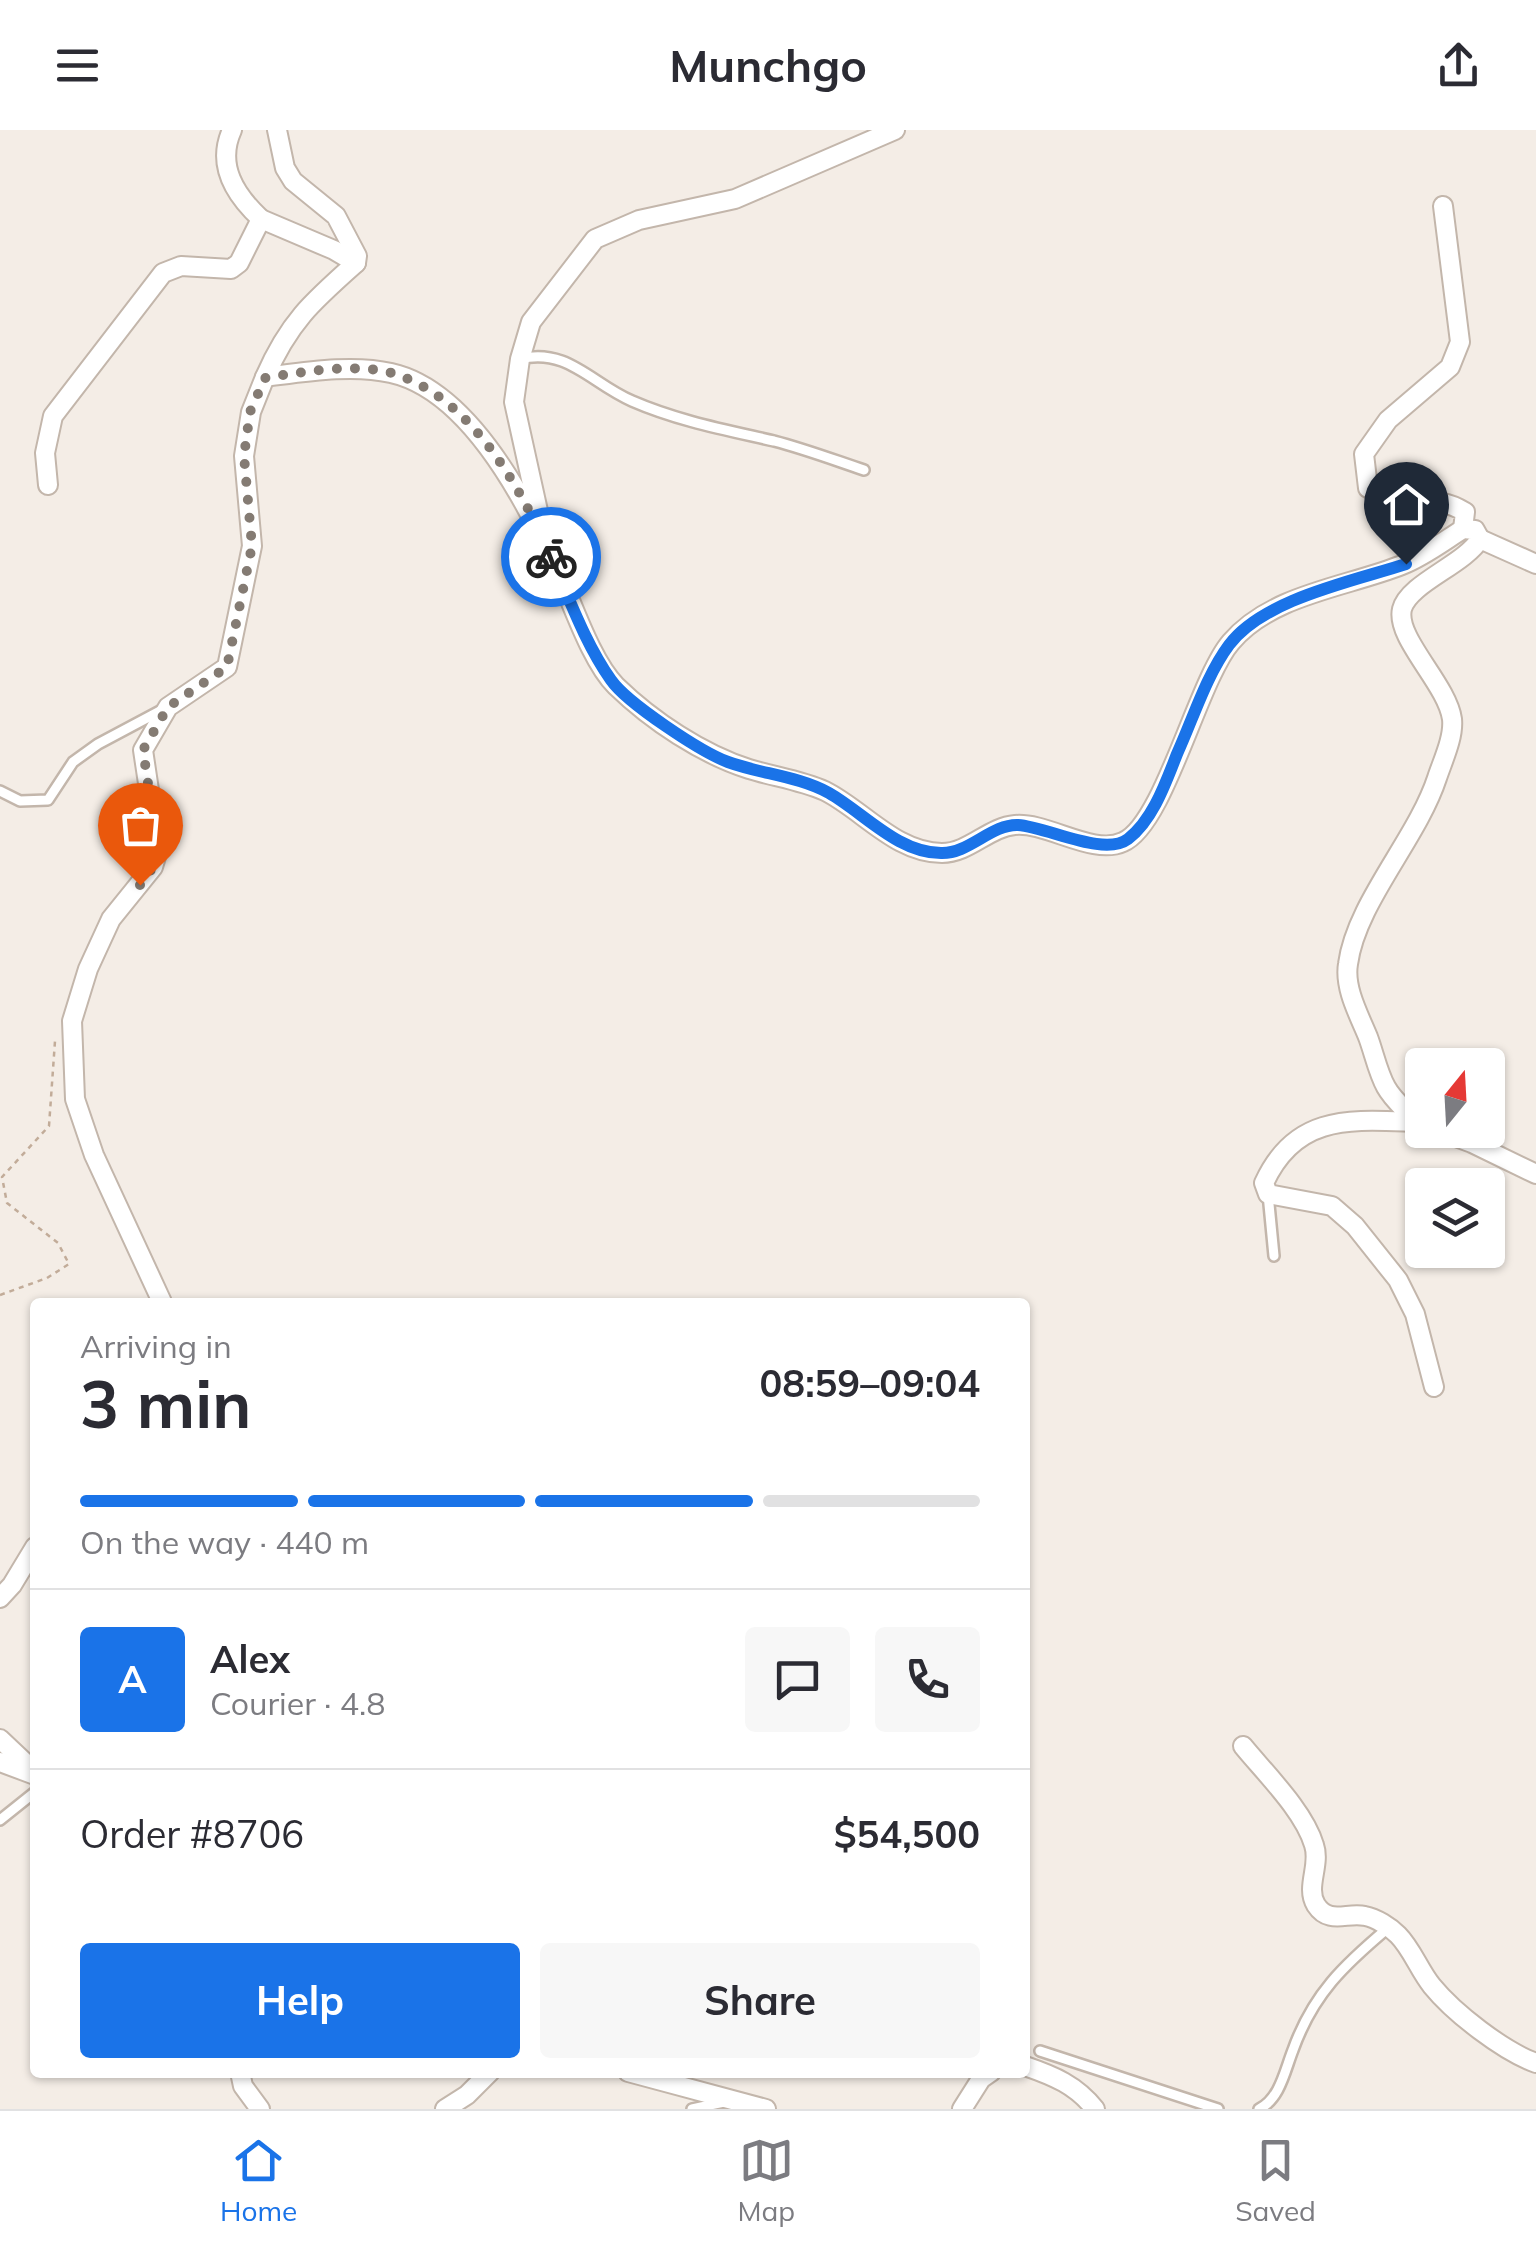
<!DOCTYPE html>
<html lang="en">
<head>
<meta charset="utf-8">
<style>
	:root { --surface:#fff; --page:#f7f7f7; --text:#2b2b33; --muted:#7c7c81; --line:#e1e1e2; --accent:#1a73e8 }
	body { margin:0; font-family:Mulish,sans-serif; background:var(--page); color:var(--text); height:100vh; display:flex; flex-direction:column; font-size:38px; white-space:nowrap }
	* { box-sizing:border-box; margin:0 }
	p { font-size:32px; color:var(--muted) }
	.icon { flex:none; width:55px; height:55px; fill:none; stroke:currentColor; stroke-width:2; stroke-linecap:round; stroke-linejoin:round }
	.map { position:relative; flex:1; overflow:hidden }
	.drawer { position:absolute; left:30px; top:1168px; width:1000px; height:780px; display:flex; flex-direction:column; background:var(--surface); border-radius:10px; box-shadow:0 2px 8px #0004 }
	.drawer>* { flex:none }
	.needle { width:65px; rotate:18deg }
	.fabs { position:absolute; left:1405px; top:918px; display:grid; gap:20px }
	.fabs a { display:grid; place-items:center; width:100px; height:100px; border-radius:10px; background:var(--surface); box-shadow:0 2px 8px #0004; font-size:50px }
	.pin { position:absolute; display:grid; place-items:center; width:85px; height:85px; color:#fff; margin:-102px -42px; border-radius:50% 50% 50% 0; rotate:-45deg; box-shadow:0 0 10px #0007 }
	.pin .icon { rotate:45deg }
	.courier { position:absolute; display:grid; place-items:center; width:100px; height:100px; margin:-50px; border:8px solid #1a73e8; border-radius:50%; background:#fff; color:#222; box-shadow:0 2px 12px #0007 }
	.head em { font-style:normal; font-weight:700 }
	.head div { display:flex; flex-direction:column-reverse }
	.head { display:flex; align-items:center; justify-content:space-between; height:170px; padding:0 50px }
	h1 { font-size:65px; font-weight:700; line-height:75px }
	.bar { display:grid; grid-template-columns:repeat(4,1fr); gap:15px 10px; align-content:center; height:120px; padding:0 50px }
	.bar i { height:12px; border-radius:8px; background:var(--line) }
	.bar .active { background:var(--accent) }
	.bar p { grid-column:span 4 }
	.line { display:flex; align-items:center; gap:25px; padding:0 50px; border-top:2px solid var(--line) }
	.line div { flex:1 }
	.round { display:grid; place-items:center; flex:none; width:105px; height:105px; border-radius:10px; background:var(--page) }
	.button { display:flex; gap:20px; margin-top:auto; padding:20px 50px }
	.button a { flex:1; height:115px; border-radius:10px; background:var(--accent); color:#fff; font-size:40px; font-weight:700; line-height:115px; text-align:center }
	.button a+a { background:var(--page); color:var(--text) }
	header { display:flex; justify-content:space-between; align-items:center; height:130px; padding:0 50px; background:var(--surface); font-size:45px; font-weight:700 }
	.tab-bar { display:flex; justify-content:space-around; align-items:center; height:140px; border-top:2px solid var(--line); background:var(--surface); font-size:28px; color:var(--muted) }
	.tab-bar a { display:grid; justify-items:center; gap:5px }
	.tab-bar .active { color:var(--accent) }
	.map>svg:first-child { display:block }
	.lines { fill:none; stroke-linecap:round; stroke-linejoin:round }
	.lane-casing { stroke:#c3b6ab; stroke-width:14 }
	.street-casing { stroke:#c3b6ab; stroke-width:22 }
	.path { stroke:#c2ac99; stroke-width:2.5; stroke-dasharray:5 5; stroke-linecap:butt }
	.lane { stroke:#fff; stroke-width:9 }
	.street { stroke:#fff; stroke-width:18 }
	.done { stroke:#847b73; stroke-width:10; stroke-dasharray:0 18 }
	.route { stroke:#1a73e8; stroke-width:12 }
</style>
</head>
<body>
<header><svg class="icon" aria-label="menu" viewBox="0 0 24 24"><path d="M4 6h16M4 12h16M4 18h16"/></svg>Munchgo<svg class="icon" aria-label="share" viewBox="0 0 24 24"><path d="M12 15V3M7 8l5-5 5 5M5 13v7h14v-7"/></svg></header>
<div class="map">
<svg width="1536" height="1979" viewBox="0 0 1536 1979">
	<rect width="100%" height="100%" fill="#f4ede6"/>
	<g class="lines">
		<g class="lane-casing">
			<g id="lane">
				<path d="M520 229C567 217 592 254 632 271 678 291 726 300 774 311 805 319 834 330 864 340"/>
				<polyline points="0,661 20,671 48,670 73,632 98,614 160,581"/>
				<polyline points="1268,1064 1274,1126"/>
				<polyline points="0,1690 35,1662"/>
				<polyline points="1040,1921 1218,1979"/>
				<polyline points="692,1979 724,1972"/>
				<path d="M1259 1979C1280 1969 1285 1940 1293 1920 1313 1864 1344 1835 1388 1798"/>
			</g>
		</g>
		<g class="street-casing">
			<g id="street">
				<path d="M277 0 285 38 293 51 336 86 357 126 356 133C312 172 289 192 265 247 305 242 352 234 391 243 472 261 532 382 562 451 575 481 593 533 616 556 652 591 702 624 749 639 775 647 800 650 825 661 863 680 896 723 942 723 969 723 989 697 1015 695 1047 692 1093 726 1123 712 1164 695 1198 550 1231 512 1272 464 1347 457 1402 435 1423 427 1444 411 1463 399L1475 400 1480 409C1464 435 1409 453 1402 479 1395 508 1447 554 1452 589 1454 607 1443 630 1437 648 1417 709 1356 773 1348 834 1344 858 1359 885 1368 907 1374 923 1378 943 1386 957 1393 970 1407 981 1416 992L1422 995"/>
				<path d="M1443 76 1460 212 1450 237 1388 290 1364 324 1368 358C1380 363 1395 372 1408 373 1433 373 1441 368 1465 382L1463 399"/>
				<polyline points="261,89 334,120 356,133"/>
				<path d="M48 355 45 323 53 286 163 143 181 136 231 139 239 133 261 89C235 65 216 35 232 0"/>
				<polyline points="540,390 514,272 520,229 531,192 595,109 639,90 735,69 895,0"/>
				<polyline points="1480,409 1536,434"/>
				<path d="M1416 992C1352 990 1296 983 1264 1053L1268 1064 1332 1076 1355 1096 1398 1150 1415 1184 1434 1257"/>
				<polyline points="1437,1000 1472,1013 1536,1044"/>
				<polyline points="162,1172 94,1025 75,969 72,891 88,839 111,789 153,737 158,720 143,620 168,577 227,537 252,416 244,326 251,282 265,247"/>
				<polyline points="0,1468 12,1455 35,1417"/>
				<polyline points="0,1609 35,1642"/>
				<path d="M1243 1616C1265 1643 1304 1681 1314 1715 1321 1735 1305 1757 1316 1775 1329 1795 1347 1782 1365 1786 1376 1788 1390 1797 1398 1805 1412 1819 1419 1840 1432 1856 1454 1883 1503 1921 1536 1933"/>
				<polyline points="0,1632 35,1645"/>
				<path d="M1025 1936C1054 1946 1076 1955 1095 1979"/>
				<polyline points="240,1942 243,1956 260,1979"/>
				<polyline points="628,1942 766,1979"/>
				<polyline points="445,1979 467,1965 490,1942"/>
				<polyline points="962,1979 981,1949 991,1942"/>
			</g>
		</g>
		<polyline class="path" points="0,1165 47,1148 69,1134 58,1113 7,1073 2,1047 49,996 55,911"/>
		<use href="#lane" class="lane"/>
		<use href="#street" class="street"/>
	</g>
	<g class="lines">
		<path class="done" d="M140 755 153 737 158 720 143 620 168 577 227 537 252 416 244 326 250 282 265 248C301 242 360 232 395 244 472 269 521 358 551 427"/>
		<path class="route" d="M551 427C569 468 585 513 611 550 627 573 701 622 728 632 761 644 798 646 829 663 864 683 898 723 941 723 969 724 991 694 1018 695 1048 697 1104 727 1128 709 1153 690 1166 652 1177 624 1193 589 1206 546 1229 515 1263 469 1354 451 1406 434"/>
	</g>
</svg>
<div class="fabs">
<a><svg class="needle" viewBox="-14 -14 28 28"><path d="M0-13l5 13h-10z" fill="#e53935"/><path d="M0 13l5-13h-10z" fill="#7c7c81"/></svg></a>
<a><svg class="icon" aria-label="layers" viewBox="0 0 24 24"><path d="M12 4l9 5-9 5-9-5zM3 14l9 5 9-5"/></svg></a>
</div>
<div class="pin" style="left:140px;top:755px;background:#ea580c"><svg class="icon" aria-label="bag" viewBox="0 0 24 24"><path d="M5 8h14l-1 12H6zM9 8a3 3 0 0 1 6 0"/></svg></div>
<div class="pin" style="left:1406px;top:434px;background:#1f2937"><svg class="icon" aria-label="home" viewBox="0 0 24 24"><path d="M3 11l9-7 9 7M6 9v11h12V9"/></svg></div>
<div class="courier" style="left:551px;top:427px"><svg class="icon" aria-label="bike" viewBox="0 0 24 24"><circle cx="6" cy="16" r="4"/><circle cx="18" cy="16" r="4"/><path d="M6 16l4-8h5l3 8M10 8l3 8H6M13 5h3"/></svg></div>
<section class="drawer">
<div class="head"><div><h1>3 min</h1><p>Arriving in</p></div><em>08:59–09:04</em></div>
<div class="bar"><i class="active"></i><i class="active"></i><i class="active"></i><i></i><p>On the way · 440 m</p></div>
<div class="line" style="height:180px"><b class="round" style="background:var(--accent);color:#fff">A</b><div><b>Alex</b><p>Courier · 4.8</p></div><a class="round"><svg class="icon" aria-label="chat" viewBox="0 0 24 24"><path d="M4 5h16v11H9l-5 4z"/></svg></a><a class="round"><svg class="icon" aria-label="phone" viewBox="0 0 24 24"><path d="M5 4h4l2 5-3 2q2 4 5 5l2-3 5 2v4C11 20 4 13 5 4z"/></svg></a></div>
<div class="line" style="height:130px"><div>Order #8706</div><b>$54,500</b></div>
<div class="button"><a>Help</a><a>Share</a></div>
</section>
</div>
<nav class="tab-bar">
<a class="active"><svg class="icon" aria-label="home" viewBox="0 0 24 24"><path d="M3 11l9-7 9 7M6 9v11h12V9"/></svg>Home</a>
<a><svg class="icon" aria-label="map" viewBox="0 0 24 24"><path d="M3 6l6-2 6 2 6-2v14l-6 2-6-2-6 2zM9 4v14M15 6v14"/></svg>Map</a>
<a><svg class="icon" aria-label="saved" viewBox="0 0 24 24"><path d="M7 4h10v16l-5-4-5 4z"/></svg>Saved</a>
</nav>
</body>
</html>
